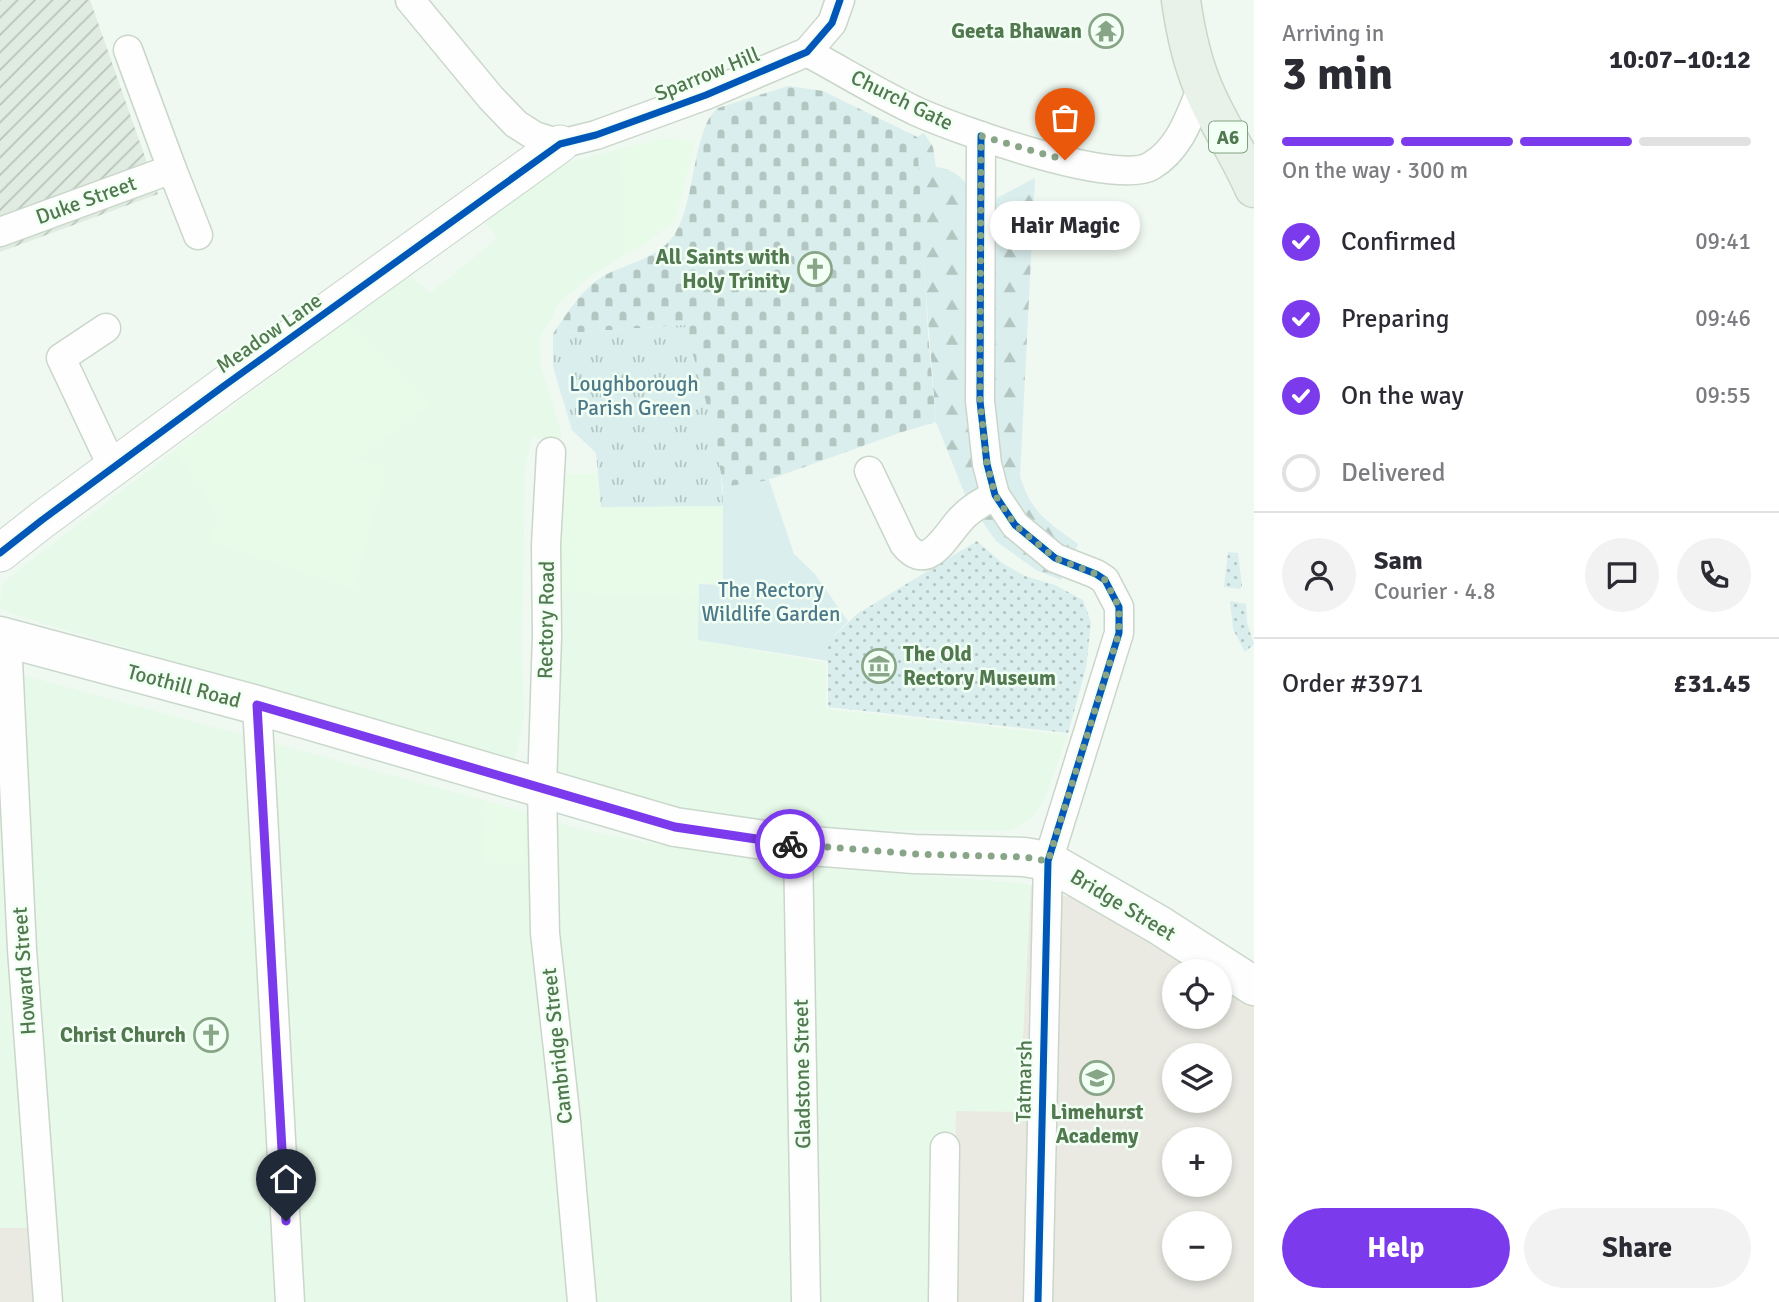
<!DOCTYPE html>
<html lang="en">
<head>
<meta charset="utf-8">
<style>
	:root { --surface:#fff; --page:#f2f2f3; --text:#2b2b33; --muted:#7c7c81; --line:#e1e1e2; --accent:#7c3aed }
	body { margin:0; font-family:Signika,sans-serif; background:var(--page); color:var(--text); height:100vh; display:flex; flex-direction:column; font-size:26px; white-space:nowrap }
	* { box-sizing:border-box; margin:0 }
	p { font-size:23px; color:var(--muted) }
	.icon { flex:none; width:38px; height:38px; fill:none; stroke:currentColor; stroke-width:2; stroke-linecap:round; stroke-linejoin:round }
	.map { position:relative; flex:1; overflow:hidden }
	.side { display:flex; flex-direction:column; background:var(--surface); width:525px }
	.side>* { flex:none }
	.controls { position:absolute; left:1162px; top:959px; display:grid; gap:14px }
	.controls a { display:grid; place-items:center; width:70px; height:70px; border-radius:50%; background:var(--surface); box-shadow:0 4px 10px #0003; font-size:35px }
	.pin { position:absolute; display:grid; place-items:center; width:60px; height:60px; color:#fff; margin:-72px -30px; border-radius:50% 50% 50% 0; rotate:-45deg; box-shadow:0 0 7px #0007 }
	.pin .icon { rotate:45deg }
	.courier { position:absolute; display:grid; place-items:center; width:70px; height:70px; margin:-35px; border:5px solid #7c3aed; border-radius:50%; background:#fff; color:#222; box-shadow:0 2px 9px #0007 }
	.bubble { position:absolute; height:49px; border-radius:24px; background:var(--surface); box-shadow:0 4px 10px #0003; font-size:23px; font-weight:800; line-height:49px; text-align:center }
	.overview em { font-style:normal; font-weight:800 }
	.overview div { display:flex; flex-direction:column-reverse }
	.overview { display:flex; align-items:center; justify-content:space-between; height:119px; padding:0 28px }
	h1 { font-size:46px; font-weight:800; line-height:52px }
	.bar { display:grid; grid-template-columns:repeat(4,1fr); gap:10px 7px; align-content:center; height:84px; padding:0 28px }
	.bar i { height:9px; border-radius:5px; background:var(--line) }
	.bar .on { background:var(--accent) }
	.bar p { grid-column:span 4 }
	.line { display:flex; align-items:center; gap:18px; padding:0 28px; border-top:2px solid var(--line) }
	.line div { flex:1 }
	.round { display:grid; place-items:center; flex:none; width:74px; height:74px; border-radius:37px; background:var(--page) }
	ol { padding:0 28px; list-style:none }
	li { display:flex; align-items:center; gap:21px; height:77px }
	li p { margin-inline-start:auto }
	li .icon { padding:7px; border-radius:50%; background:var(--accent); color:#fff; stroke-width:4 }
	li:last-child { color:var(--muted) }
	li i { width:38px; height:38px; border:4px solid var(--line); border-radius:50% }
	.cta { display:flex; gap:14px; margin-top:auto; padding:14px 28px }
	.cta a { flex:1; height:80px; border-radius:42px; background:var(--accent); color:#fff; font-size:28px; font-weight:800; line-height:80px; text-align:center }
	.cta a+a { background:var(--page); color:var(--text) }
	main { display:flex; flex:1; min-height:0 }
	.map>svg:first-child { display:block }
	.residential { fill:#e7f9e9 }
	.commercial { fill:#e8fae8 }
	.industrial { fill:url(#industrial-furrows) }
	.education { fill:#eaeae3; fill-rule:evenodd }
	.grass { fill:url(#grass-dots) }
	.forest { fill:url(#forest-firs) }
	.cemetery { fill:url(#cemetery-stones) }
	.park { fill:url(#park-tufts) }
	.garden { fill:#daeeed }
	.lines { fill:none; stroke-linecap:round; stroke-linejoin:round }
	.minor-casing { stroke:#cad6ca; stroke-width:31 }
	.tertiary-casing { stroke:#cad6ca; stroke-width:39 }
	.secondary-casing { stroke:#cad7cb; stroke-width:41 }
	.trunk-casing { stroke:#c9d7c9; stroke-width:41 }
	.minor { stroke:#fdfefd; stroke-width:28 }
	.tertiary { stroke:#fdfefd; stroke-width:37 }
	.secondary { stroke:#fdfefd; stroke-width:38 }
	.trunk { stroke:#e8f2e8; stroke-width:38 }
	.cycleway-casing { stroke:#f2fff4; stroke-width:11 }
	.cycleway { stroke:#0057b8; stroke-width:7 }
	.done { stroke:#88a587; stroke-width:7; stroke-dasharray:0 12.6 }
	.route { stroke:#7c3aed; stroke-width:9 }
	.labels { text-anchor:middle; stroke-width:5; stroke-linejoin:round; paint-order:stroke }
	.shield { fill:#f2fff4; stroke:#81a080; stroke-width:2 }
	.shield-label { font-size:19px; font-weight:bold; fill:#51784e }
	.poi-label { font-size:21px; font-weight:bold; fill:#51784e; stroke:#f2fff4; text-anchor:end }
	.street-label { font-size:21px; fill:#51784e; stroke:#f2fff4 }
	.park-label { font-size:21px; fill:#4c7889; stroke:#f2fff4 }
</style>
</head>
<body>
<main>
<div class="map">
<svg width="1254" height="1302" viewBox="0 0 1254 1302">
	<defs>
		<pattern id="industrial-furrows" width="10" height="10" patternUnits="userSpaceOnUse" patternTransform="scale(1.75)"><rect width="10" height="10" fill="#e0ebe1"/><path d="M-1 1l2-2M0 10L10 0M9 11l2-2" fill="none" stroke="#b8c3b9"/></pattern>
		<pattern id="grass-dots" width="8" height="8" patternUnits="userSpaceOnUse" patternTransform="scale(1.75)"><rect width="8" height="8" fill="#daeeed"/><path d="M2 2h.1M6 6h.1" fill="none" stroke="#b3c6c2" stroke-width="1.8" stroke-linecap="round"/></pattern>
		<pattern id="forest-firs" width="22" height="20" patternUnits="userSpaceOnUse" patternTransform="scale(1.75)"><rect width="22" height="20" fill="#daeeed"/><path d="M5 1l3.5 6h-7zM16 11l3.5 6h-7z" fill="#b3c6c2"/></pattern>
		<pattern id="cemetery-stones" width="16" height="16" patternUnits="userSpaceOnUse" patternTransform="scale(1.75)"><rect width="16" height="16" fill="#daeeed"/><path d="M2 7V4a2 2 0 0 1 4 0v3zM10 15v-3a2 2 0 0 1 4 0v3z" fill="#b3c6c2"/></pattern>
		<pattern id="park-tufts" width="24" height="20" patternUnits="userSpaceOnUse" patternTransform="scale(1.75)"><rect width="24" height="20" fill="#daeeed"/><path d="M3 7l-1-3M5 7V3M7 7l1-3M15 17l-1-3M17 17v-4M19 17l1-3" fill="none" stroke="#b3c6c2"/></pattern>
	</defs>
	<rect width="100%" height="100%" fill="#eff8f1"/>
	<g class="residential">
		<polygon points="619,149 625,193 624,254 589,277 560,302 540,337 541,367 562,435 556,442 532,437 525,468 522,647 524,717 515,761 18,616 0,608 2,583 175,450 218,515 387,468 357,459 431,403 346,322 411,276 430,293 498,238 481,218 564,163"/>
		<polygon points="562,592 698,598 699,640 826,663 826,709 1068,735 1043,803 1030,818 1018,827 1007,831 829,830 650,807 558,780"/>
		<polygon points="0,669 487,801 483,862 525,864 525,812 576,828 653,844 816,868 1020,883 1031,885 1019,1113 956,1111 953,1302 0,1302"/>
	</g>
	<g class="commercial">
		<polygon points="665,138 695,142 675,221 639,248 624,254 625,193 619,149"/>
		<polygon points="346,322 432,403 358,459 387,468 354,590 210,542 218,515 175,450"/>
		<polygon points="598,473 601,507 723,506 723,585 698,583 698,598 562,592 561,475"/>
		<polygon points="487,801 525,812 525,864 483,862"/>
	</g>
	<polygon class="industrial" points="0,0 90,0 158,194 0,252"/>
	<g class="education">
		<path d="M1031 885 1085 902 1202 971H1174V1017H1220V981L1254 1001V1302H953L956 1111 1019 1112ZM1174 1055H1220V1101H1174ZM1174 1139H1220V1185H1174ZM1174 1223H1220V1269H1174Z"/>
		<polygon points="0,1228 32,1228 38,1302 0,1302"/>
	</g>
	<g class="grass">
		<polygon points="977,541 1002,563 1025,576 1055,585 1083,600 1091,622 1086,668 1068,733 828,707 828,642 857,614"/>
		<polygon points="1228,552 1238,553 1242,586 1240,589 1224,587"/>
		<polygon points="1230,601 1246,604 1247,623 1254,644 1245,652 1233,629"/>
	</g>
	<path class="forest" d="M873 116 917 137 924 133 933 147 936 167C955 169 965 180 975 196L997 198 1035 178 1020 476C1031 513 1048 522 1078 544L1061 580 1036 570 996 541 967 500 936 422 924 267Z"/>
	<path class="cemetery" d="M788 86 823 91 917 137 928 334 936 422 902 432 759 483 723 487 717 450 685 325 553 334C566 315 582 289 602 277 626 263 653 261 672 238 696 208 692 127 718 108Z"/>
	<path class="park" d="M685 325C700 383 722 445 723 506L601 507 596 453 572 430 553 367V334Z"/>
	<polygon class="garden" points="769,480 794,554 814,573 848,621 828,642 828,661 698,640 699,584 723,585 723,487"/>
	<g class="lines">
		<g class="minor-casing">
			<g id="minor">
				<polyline points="410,0 491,98 516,124 535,136 560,144 596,135 706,95 807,52 832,23 840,0"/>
				<polyline points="128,50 172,169"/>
				<path d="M807 52C844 72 881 95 920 113 959 130 1116 187 1151 166 1180 149 1190 116 1202 87"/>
				<polyline points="981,136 980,401 987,464 995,495 1015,525 1055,558 1096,574 1105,580 1119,607 1119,633 1048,861 1038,1302"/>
				<polyline points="0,232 172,169 198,235"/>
				<polyline points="106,328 61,358 113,468"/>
				<polyline points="551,452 546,545 547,636 542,789 545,933 566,1121 582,1302"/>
				<path d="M869 471 904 544C928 575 946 534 962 518 971 508 983 502 995 495"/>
				<polyline points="7,639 22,949 48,1302"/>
				<polyline points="257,705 290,1302"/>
				<polyline points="798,845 806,1302"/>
				<polyline points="943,1302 945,1147"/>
			</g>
		</g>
		<g class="tertiary-casing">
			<polyline id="tertiary" points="0,553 42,520 221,388 560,144"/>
		</g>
		<g class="secondary-casing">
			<polyline id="secondary" points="0,636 257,705 675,827 798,845 914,854 1024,857 1048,861 1159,925 1254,986"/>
		</g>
		<g class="trunk-casing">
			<path id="trunk" d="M1181 0C1185 29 1191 58 1202 85 1216 121 1239 153 1254 188"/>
		</g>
		<use href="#minor" class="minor"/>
		<use href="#tertiary" class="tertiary"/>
		<use href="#secondary" class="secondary"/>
		<use href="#trunk" class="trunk"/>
		<g class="cycleway-casing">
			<g id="cycleway">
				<polyline points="981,136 980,401 987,464 995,495 1015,525 1055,558 1096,574 1105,580 1119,607 1119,633 1048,861 1038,1302"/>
				<polyline points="0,553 42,520 221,388 560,144 596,135 706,95 807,52 832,23 840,0"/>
			</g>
		</g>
		<use href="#cycleway" class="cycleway"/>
	</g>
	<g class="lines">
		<polyline class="done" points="790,844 914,854 1024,857 1048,861 1119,633 1119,607 1105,580 1096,574 1055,558 1015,525 995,495 987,464 980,401 981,136 1065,160"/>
		<polyline class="route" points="286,1221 257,705 675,827 790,844"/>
	</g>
	<defs>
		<g id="temple-ring" transform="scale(1.75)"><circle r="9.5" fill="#f2fff4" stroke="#88a587" stroke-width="1.5"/><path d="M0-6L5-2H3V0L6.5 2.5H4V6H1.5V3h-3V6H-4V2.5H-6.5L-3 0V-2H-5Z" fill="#88a587"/></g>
		<g id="church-ring" transform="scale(1.75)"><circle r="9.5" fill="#f2fff4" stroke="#88a587" stroke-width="1.5"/><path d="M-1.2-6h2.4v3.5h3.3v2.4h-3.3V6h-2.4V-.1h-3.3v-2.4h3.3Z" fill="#88a587"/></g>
		<g id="museum-ring" transform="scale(1.75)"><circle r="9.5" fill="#f2fff4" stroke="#88a587" stroke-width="1.5"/><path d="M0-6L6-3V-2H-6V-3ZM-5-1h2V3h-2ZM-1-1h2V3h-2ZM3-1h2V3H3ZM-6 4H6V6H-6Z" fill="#88a587"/></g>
		<g id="school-ring" transform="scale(1.75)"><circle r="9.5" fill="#f2fff4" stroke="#88a587" stroke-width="1.5"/><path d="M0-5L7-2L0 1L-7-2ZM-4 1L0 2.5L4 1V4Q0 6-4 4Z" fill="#88a587"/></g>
	</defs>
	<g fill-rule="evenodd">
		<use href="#temple-ring" x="1106" y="31"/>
		<use href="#church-ring" x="815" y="269"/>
		<use href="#museum-ring" x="879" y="666"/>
		<use href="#church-ring" x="211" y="1035"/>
		<use href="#school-ring" x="1097" y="1078"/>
	</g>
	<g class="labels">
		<rect class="shield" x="1209" y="121.5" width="38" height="31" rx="5"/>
		<g class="shield-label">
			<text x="1228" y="144">A6</text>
		</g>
		<g class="poi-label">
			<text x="1082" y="38">Geeta Bhawan</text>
			<text x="790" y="264">All Saints with<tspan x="790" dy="24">Holy Trinity</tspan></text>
			<text x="903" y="661" text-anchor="start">The Old<tspan x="903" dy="24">Rectory Museum</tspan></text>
			<text x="186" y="1042">Christ Church</text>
			<text x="1097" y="1119" text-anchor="middle">Limehurst<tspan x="1097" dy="24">Academy</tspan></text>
		</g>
		<g class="street-label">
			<text transform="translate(707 74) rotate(-22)" y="7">Sparrow Hill</text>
			<text transform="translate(902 100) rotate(26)" y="7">Church Gate</text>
			<text transform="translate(86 200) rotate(-20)" y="7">Duke Street</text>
			<text transform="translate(269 333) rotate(-35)" y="7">Meadow Lane</text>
			<text transform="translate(546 620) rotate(-89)" y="7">Rectory Road</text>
			<text transform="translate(184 686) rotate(15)" y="7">Toothill Road</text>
			<text transform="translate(1123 905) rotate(31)" y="7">Bridge Street</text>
			<text transform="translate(24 971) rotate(-94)" y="7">Howard Street</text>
			<text transform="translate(557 1046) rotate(-96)" y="7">Cambridge Street</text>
			<text transform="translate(802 1074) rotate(-91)" y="7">Gladstone Street</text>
			<text transform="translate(1024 1081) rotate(-89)" y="7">Tatmarsh</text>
		</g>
		<g class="park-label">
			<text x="634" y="391">Loughborough<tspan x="634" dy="24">Parish Green</tspan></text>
			<text x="771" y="597">The Rectory<tspan x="771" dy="24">Wildlife Garden</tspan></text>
		</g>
	</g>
</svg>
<div class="controls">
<a><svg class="icon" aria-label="locate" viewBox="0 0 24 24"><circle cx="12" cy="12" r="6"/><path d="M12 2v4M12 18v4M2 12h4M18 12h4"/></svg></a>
<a><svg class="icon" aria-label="layers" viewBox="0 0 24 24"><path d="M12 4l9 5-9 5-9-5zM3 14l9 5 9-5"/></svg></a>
<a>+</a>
<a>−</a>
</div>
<div class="pin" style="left:1065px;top:160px;background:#ea580c"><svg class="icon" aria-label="bag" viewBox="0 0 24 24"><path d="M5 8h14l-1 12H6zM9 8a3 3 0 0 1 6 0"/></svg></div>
<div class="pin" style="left:286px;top:1221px;background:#1f2937"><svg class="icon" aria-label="home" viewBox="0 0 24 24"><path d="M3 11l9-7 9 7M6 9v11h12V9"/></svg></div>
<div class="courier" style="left:790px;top:844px"><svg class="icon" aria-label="bike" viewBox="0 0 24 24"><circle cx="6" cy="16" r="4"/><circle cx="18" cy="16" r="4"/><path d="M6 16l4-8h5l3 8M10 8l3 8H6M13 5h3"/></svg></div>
<div class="bubble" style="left:990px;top:201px;width:150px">Hair Magic</div>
</div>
<section class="side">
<div class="overview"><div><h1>3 min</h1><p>Arriving in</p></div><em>10:07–10:12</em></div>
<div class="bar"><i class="on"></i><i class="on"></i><i class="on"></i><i></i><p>On the way · 300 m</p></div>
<ol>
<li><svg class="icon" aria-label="check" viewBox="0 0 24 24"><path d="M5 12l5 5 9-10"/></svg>Confirmed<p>09:41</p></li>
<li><svg class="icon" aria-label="check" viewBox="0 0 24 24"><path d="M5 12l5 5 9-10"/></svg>Preparing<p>09:46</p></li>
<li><svg class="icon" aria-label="check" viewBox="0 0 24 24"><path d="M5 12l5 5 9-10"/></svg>On the way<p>09:55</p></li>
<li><i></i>Delivered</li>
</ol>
<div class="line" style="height:126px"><a class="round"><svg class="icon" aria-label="person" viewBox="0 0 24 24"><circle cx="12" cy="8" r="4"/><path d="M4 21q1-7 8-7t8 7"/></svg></a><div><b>Sam</b><p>Courier · 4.8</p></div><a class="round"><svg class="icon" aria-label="chat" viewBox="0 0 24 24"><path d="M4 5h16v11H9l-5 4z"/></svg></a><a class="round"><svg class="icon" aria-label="phone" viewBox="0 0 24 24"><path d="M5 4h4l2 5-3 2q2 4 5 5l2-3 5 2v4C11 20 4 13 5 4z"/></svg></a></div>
<div class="line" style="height:91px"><div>Order #3971</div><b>£31.45</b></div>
<div class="cta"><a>Help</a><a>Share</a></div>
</section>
</main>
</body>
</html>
